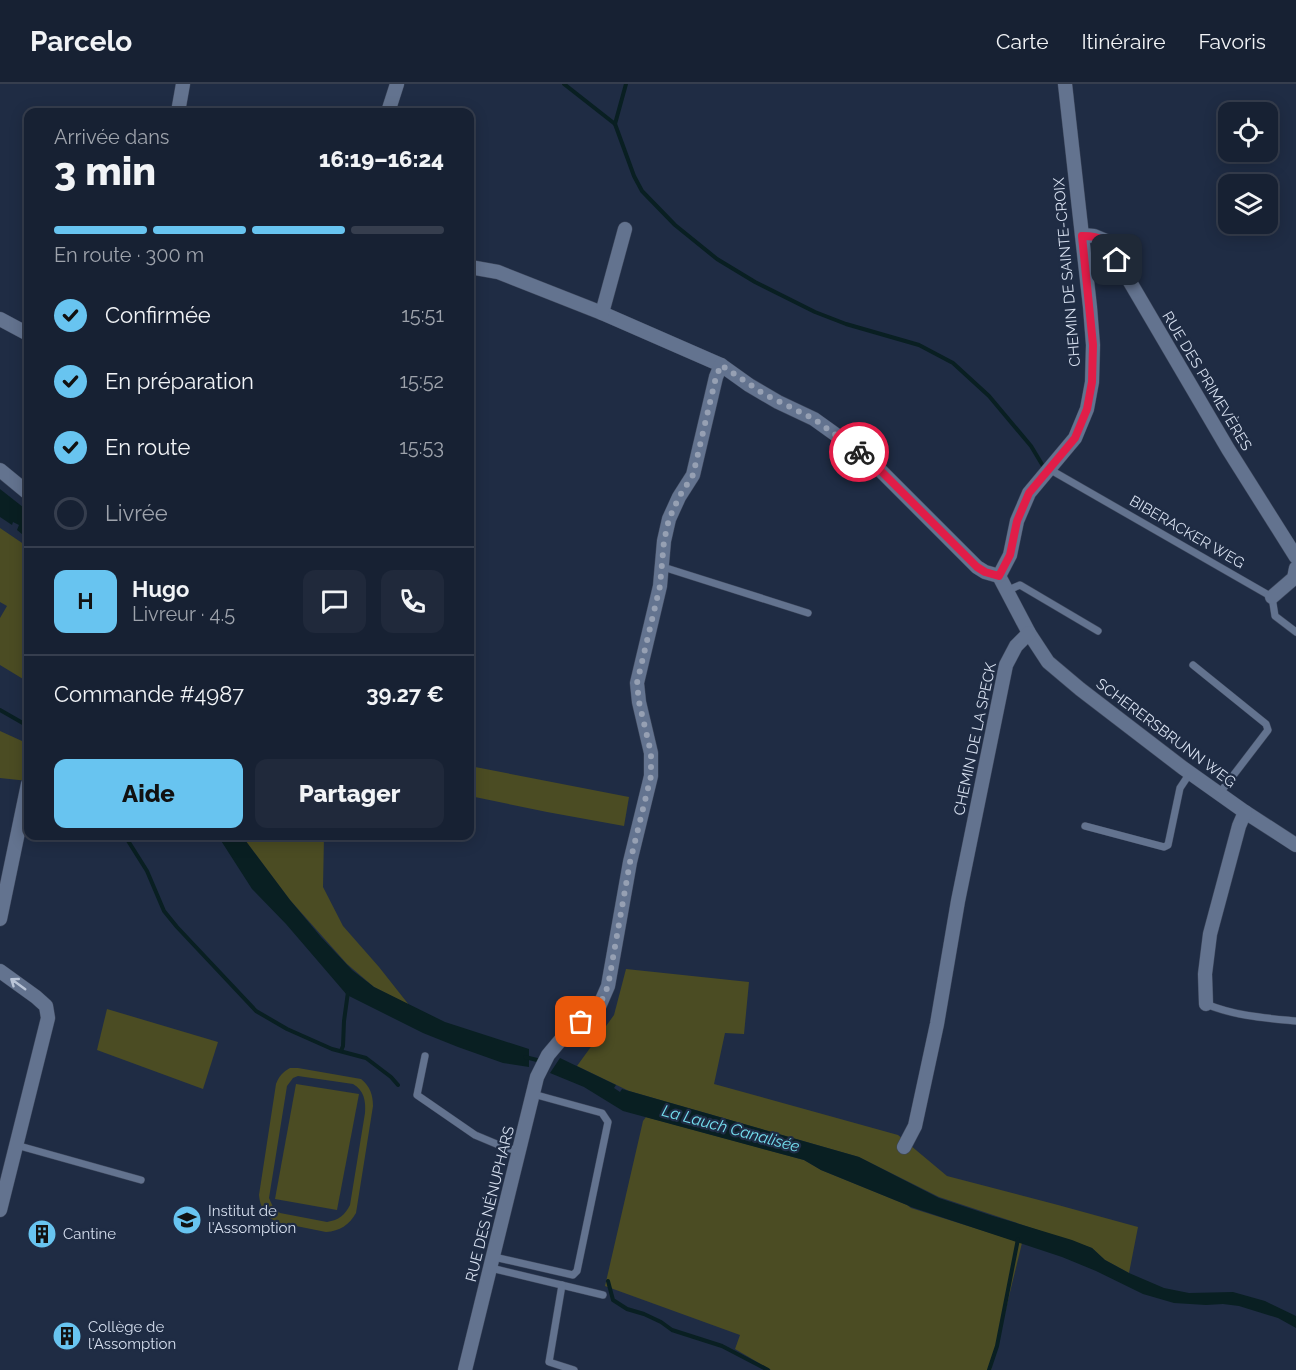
<!DOCTYPE html>
<html lang="fr">
<head>
<meta charset="utf-8">
<style>
	:root { --surface:#172133; --page:#20293b; --text:#f1f3f6; --muted:#9ea3ac; --line:#363e4e; --accent:#68c4f0 }
	body { margin:0; font-family:Raleway,sans-serif; background:var(--page); color:var(--text); height:100vh; display:flex; flex-direction:column; font-size:22px; white-space:nowrap }
	* { box-sizing:border-box; margin:0 }
	p { font-size:20px; color:var(--muted) }
	.icon { flex:none; width:33px; height:33px; fill:none; stroke:currentColor; stroke-width:2; stroke-linecap:round; stroke-linejoin:round }
	.map { position:relative; flex:1; overflow:hidden }
	.side { position:absolute; left:24px; top:24px; width:450px; height:732px; display:flex; flex-direction:column; background:var(--surface); border-radius:12px; box-shadow:0 3px 15px #0003,0 0 0 2px var(--line) }
	.side>* { flex:none }
	.controls { position:absolute; left:1218px; top:18px; display:grid; gap:12px }
	.controls a { display:grid; place-items:center; width:60px; height:60px; border-radius:12px; background:var(--surface); box-shadow:0 3px 15px #0003,0 0 0 2px var(--line); font-size:30px }
	.pin { position:absolute; display:grid; place-items:center; width:51px; height:51px; color:#fff; margin:-26px; border-radius:12px; box-shadow:0 3px 9px #0006 }
	.courier { position:absolute; display:grid; place-items:center; width:60px; height:60px; margin:-30px; border:4px solid #e11d48; border-radius:50%; background:#fff; color:#222; box-shadow:0 2px 8px #0007 }
	.summary em { font-style:normal; font-weight:800 }
	.summary div { display:flex; flex-direction:column-reverse }
	.summary { display:flex; align-items:center; justify-content:space-between; height:102px; padding:0 30px }
	h1 { font-size:39px; font-weight:800; line-height:45px }
	.bar { display:grid; grid-template-columns:repeat(4,1fr); gap:9px 6px; align-content:center; height:72px; padding:0 30px }
	.bar i { height:8px; border-radius:4px; background:var(--line) }
	.bar .current { background:var(--accent) }
	.bar p { grid-column:span 4 }
	.line { display:flex; align-items:center; gap:15px; padding:0 30px; border-top:2px solid var(--line) }
	.line div { flex:1 }
	.round { display:grid; place-items:center; flex:none; width:63px; height:63px; border-radius:12px; background:var(--page) }
	ol { padding:0 30px; list-style:none }
	li { display:flex; align-items:center; gap:18px; height:66px }
	li p { margin-inline-start:auto }
	li .icon { padding:6px; border-radius:50%; background:var(--accent); color:#111; stroke-width:4 }
	li:last-child { color:var(--muted) }
	li i { width:33px; height:33px; border:3px solid var(--line); border-radius:50% }
	.cta { display:flex; gap:12px; margin-top:auto; padding:12px 30px }
	.cta a { flex:1; height:69px; border-radius:12px; background:var(--accent); color:#111; font-size:24px; font-weight:800; line-height:69px; text-align:center }
	.cta a+a { background:var(--page); color:var(--text) }
	header { display:flex; align-items:center; gap:36px; box-sizing:border-box; height:84px; padding:0 30px; background:var(--surface); border-bottom:2px solid var(--line) }
	header strong { font-size:28px }
	nav { display:flex; gap:33px; margin-inline-start:auto; font-size:21px }
	.map>svg:first-child { display:block }
	.green { fill:#4b4c23; fill-rule:evenodd }
	.water { fill:#091f22 }
	.lines { fill:none; stroke-linecap:round; stroke-linejoin:round }
	.stream { stroke:#091f22; stroke-width:4 }
	.lane-casing { stroke:#3e485d; stroke-width:8 }
	.street-casing { stroke:#3e485d; stroke-width:15 }
	.lane { stroke:#63738f; stroke-width:7 }
	.street { stroke:#63738f; stroke-width:14 }
	.oneway { stroke:#b9c4d7 }
	.done { stroke:#96a0b3; stroke-width:6; stroke-dasharray:0 10.8 }
	.route { stroke:#e11d48; stroke-width:8 }
	.labels { text-anchor:middle; stroke-width:4.5; stroke-linejoin:round; paint-order:stroke }
	.street-label { font-size:15px; fill:#d6dfef; stroke:#1f2c44 }
	.poi-label { font-size:15px; fill:#d6dfef; stroke:#1f2c44; text-anchor:start }
	.water-label { font-size:16px; font-style:italic; fill:#75e0f0; stroke:#1f2c44 }
</style>
</head>
<body>
<header>
<strong>Parcelo</strong>
<nav><a>Carte</a><a>Itinéraire</a><a>Favoris</a></nav>
</header>
<div class="map">
<svg width="1296" height="1286" viewBox="0 0 1296 1286">
	<rect width="100%" height="100%" fill="#1f2c44"/>
	<g class="green">
		<polygon points="0,444 28,463 28,598 0,581 0,534 7,522 0,518"/>
		<polygon points="0,647 22,657 28,656 28,697 0,694"/>
		<polygon points="470,682 629,713 624,742 547,728 470,712"/>
		<polygon points="242,752 324,752 323,803 343,842 379,883 409,921 374,903 347,880 290,816"/>
		<polygon points="626,885 749,898 744,950 725,949 714,1000 898,1051 947,1092 1058,1121 1138,1143 1129,1189 1105,1176 1092,1164 939,1113 859,1073 629,1007 577,982 614,931"/>
		<polygon points="107,925 218,958 203,1005 97,966"/>
		<path d="M290 984H298L361 995C370 1002 373 1011 373 1022L356 1129C349 1141 340 1147 326 1148L276 1138C265 1132 260 1123 259 1111L276 1000C279 992 283 988 290 984ZM298 992 353 1000C364 1006 366 1017 365 1029L350 1121C345 1131 339 1136 327 1138L280 1129 273 1123 269 1114 287 1002 293 994Z"/>
		<polygon points="296,1000 359,1010 337,1126 275,1115"/>
		<polygon points="646,1033 804,1076 821,1086 907,1121 911,1124 1022,1159 991,1286 771,1286 735,1265 740,1251 605,1202 643,1037"/>
	</g>
	<g class="water">
		<polygon points="0,405 28,427 28,455 17,446 19,441 13,438 12,441 0,433"/>
		<polygon points="218,752 242,752 290,816 321,853 352,886 374,903 445,938 529,965 529,983 503,979 458,963 423,949 347,911 286,840 252,805"/>
		<polygon points="560,974 616,1001 614,1004 620,1008 622,1005 859,1073 939,1114 993,1132 1072,1156 1092,1164 1105,1176 1129,1189 1164,1204 1189,1209 1233,1208 1265,1217 1296,1232 1296,1244 1278,1234 1239,1222 1223,1220 1206,1221 1174,1219 1143,1210 1096,1187 1062,1173 911,1123 907,1121 821,1086 804,1076 623,1027 584,1003 550,989"/>
	</g>
	<g class="lines">
		<g class="stream">
			<polyline points="564,0 615,40 634,92 642,107 675,141 717,175 755,198 815,228 846,240 919,261 953,279 989,312 1031,362 1043,382"/>
			<polyline points="615,40 626,0"/>
			<polyline points="0,626 28,642"/>
			<polyline points="125,752 147,787 164,827 177,843 256,927 287,945 332,965 366,974 391,993 398,1001"/>
			<polyline points="341,967 343,962 344,937 348,908"/>
			<polyline points="525,973 541,977"/>
			<polyline points="608,1197 613,1216 627,1225 644,1230 661,1238 672,1246 722,1262 768,1286"/>
			<polyline points="989,1286 997,1262 1018,1155"/>
		</g>
		<g class="lane-casing">
			<g id="lane">
				<polyline points="1049,385 1272,513 1275,532 1296,548"/>
				<polyline points="663,483 808,529"/>
				<polyline points="1006,507 1020,501 1098,547"/>
				<polyline points="1193,581 1266,640 1268,646 1219,710"/>
				<polyline points="1085,742 1164,763 1168,761 1180,704 1190,689"/>
				<path d="M1206 920C1235 932 1265 934 1296 937"/>
				<polyline points="425,972 417,1011 475,1051 506,1064 519,1067"/>
				<polyline points="16,1061 141,1096"/>
				<polyline points="494,1173 573,1191 577,1187 608,1038 602,1029 533,1010"/>
				<polyline points="491,1184 603,1211"/>
				<polyline points="562,1201 549,1278 574,1286"/>
			</g>
		</g>
		<g class="street-casing">
			<g id="street">
				<polyline points="178,28 183,0"/>
				<polyline points="388,28 397,0"/>
				<polyline points="1082,151 1094,152 1106,157 1228,365 1296,473"/>
				<polyline points="470,183 498,188 602,229 721,281 749,301 778,318 814,335 867,373 977,483 985,488 999,492 1029,549 1048,578 1080,605 1183,684 1245,728 1296,761"/>
				<polyline points="602,229 625,145"/>
				<polyline points="0,235 28,250"/>
				<polyline points="0,386 28,409"/>
				<polyline points="999,492 1010,471 1017,437 1029,409 1075,354 1087,325 1092,298 1093,261 1090,223 1065,0"/>
				<polyline points="1272,513 1294,494 1296,484"/>
				<polyline points="0,835 28,700"/>
				<polyline points="0,887 36,913 46,922 48,934 0,1126"/>
				<polyline points="1206,920 1205,890 1210,850 1239,742 1245,728"/>
				<polyline points="904,1063 915,1042 937,940 958,817 1006,581 1016,562 1029,549"/>
				<polyline points="465,1286 537,993 548,971 564,952 598,925 608,902 630,778 651,692 651,669 639,618 637,599 660,502 664,457 669,435 679,413 693,391 716,293 721,281"/>
			</g>
		</g>
		<use href="#lane" class="lane"/>
		<use href="#street" class="street"/>
	</g>
	<defs><path id="oneway-shaft" d="M-6 0H5M1.5-3L5.5 0L1.5 3" fill="none" stroke-width="1.6" stroke-linecap="round" stroke-linejoin="round" transform="scale(1.5)"/></defs>
	<use class="oneway" href="#oneway-shaft" transform="translate(18 900) rotate(-144)"/>
	<g class="lines">
		<polyline class="done" points="581,938 598,925 608,902 630,778 651,692 651,669 639,618 637,599 660,502 664,457 669,435 679,413 693,391 716,293 721,281 764,310 814,335 859,368"/>
		<path class="route" d="M859 368 867 373 977 483 985 488 999 492 1010 471 1017 437 1029 409 1075 354 1087 325 1092 298 1093 261 1082 152C1105 152 1106 157 1117 176"/>
	</g>
	<defs>
		<g id="school-disc" transform="scale(1.5)"><circle r="9.5" fill="#68c4f0" stroke="#1f2c44"/><path d="M0-5L7-2L0 1L-7-2ZM-4 1L0 2.5L4 1V4Q0 6-4 4Z" fill="#111"/></g>
		<g id="building-disc" transform="scale(1.5)"><circle r="9.5" fill="#68c4f0" stroke="#1f2c44"/><path d="M-4-6H4V6H1V3H-1V6H-4ZM-2.5-4.3h1.7v1.8h-1.7ZM.8-4.3h1.7v1.8H.8ZM-2.5-1h1.7V.8h-1.7ZM.8-1h1.7V.8H.8Z" fill="#111"/></g>
	</defs>
	<g fill-rule="evenodd">
		<use href="#school-disc" x="187" y="1136"/>
		<use href="#building-disc" x="42" y="1150"/>
		<use href="#building-disc" x="67" y="1252"/>
	</g>
	<g class="labels">
		<g class="street-label">
			<text transform="translate(1067 188) rotate(-95)" y="5">CHEMIN DE SAINTE-CROIX</text>
			<text transform="translate(1207 297) rotate(59)" y="5">RUE DES PRIMEVÈRES</text>
			<text transform="translate(1187 448) rotate(30)" y="5">BIBERACKER WEG</text>
			<text transform="translate(1166 649) rotate(37)" y="5">SCHERERSBRUNN WEG</text>
			<text transform="translate(975 655) rotate(-78)" y="5">CHEMIN DE LA SPECK</text>
			<text transform="translate(490 1120) rotate(-76)" y="5">RUE DES NÉNUPHARS</text>
		</g>
		<g class="poi-label">
			<text x="208" y="1132">Institut de<tspan x="208" dy="17">l'Assomption</tspan></text>
			<text x="63" y="1155">Cantine</text>
			<text x="88" y="1248">Collège de<tspan x="88" dy="17">l'Assomption</tspan></text>
		</g>
		<g class="water-label">
			<text transform="translate(731 1044) rotate(15)" y="6">La Lauch Canalisée</text>
		</g>
	</g>
</svg>
<div class="controls">
<a><svg class="icon" aria-label="locate" viewBox="0 0 24 24"><circle cx="12" cy="12" r="6"/><path d="M12 2v4M12 18v4M2 12h4M18 12h4"/></svg></a>
<a><svg class="icon" aria-label="layers" viewBox="0 0 24 24"><path d="M12 4l9 5-9 5-9-5zM3 14l9 5 9-5"/></svg></a>
</div>
<div class="pin" style="left:581px;top:938px;background:#ea580c"><svg class="icon" aria-label="bag" viewBox="0 0 24 24"><path d="M5 8h14l-1 12H6zM9 8a3 3 0 0 1 6 0"/></svg></div>
<div class="pin" style="left:1117px;top:176px;background:#1f2937"><svg class="icon" aria-label="home" viewBox="0 0 24 24"><path d="M3 11l9-7 9 7M6 9v11h12V9"/></svg></div>
<div class="courier" style="left:859px;top:368px"><svg class="icon" aria-label="bike" viewBox="0 0 24 24"><circle cx="6" cy="16" r="4"/><circle cx="18" cy="16" r="4"/><path d="M6 16l4-8h5l3 8M10 8l3 8H6M13 5h3"/></svg></div>
<section class="side">
<div class="summary"><div><h1>3 min</h1><p>Arrivée dans</p></div><em>16:19–16:24</em></div>
<div class="bar"><i class="current"></i><i class="current"></i><i class="current"></i><i></i><p>En route · 300 m</p></div>
<ol>
<li><svg class="icon" aria-label="check" viewBox="0 0 24 24"><path d="M5 12l5 5 9-10"/></svg>Confirmée<p>15:51</p></li>
<li><svg class="icon" aria-label="check" viewBox="0 0 24 24"><path d="M5 12l5 5 9-10"/></svg>En préparation<p>15:52</p></li>
<li><svg class="icon" aria-label="check" viewBox="0 0 24 24"><path d="M5 12l5 5 9-10"/></svg>En route<p>15:53</p></li>
<li><i></i>Livrée</li>
</ol>
<div class="line" style="height:108px"><b class="round" style="background:var(--accent);color:#111">H</b><div><b>Hugo</b><p>Livreur · 4.5</p></div><a class="round"><svg class="icon" aria-label="chat" viewBox="0 0 24 24"><path d="M4 5h16v11H9l-5 4z"/></svg></a><a class="round"><svg class="icon" aria-label="phone" viewBox="0 0 24 24"><path d="M5 4h4l2 5-3 2q2 4 5 5l2-3 5 2v4C11 20 4 13 5 4z"/></svg></a></div>
<div class="line" style="height:78px"><div>Commande #4987</div><b>39.27 €</b></div>
<div class="cta"><a>Aide</a><a>Partager</a></div>
</section>
</div>
</body>
</html>
